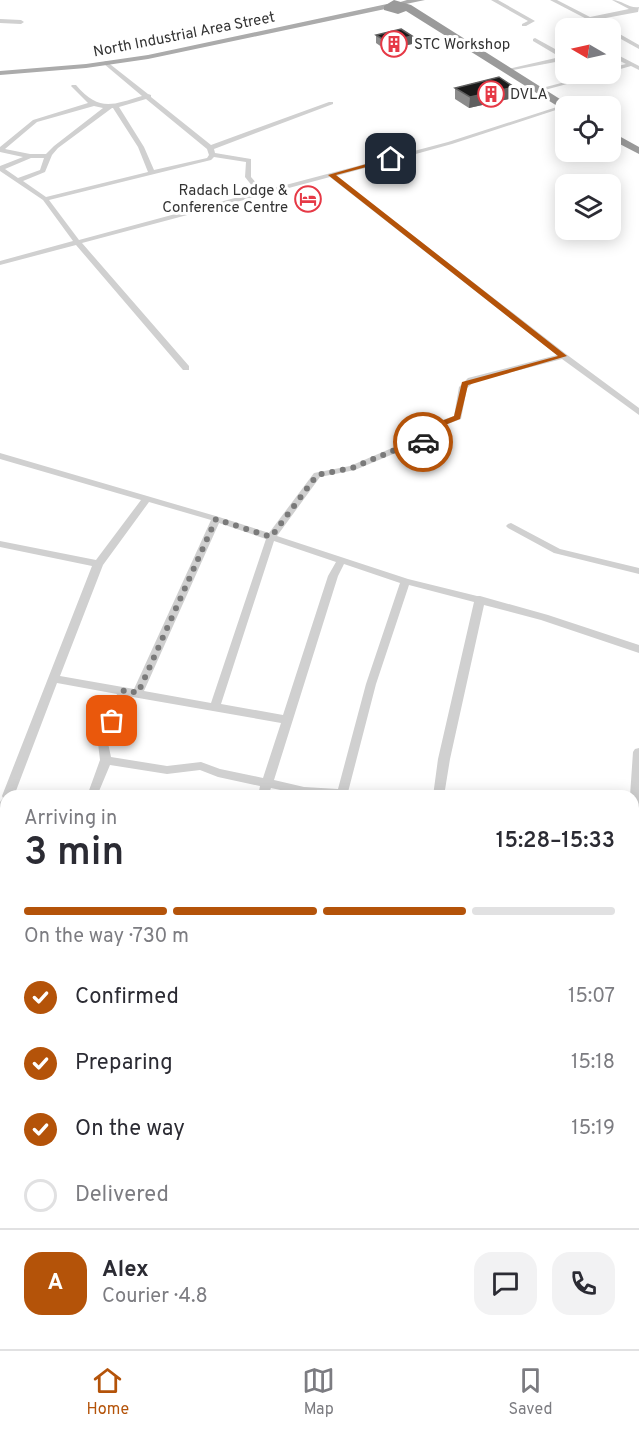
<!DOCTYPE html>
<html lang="en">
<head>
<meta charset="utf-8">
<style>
	:root { --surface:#fff; --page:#f2f2f3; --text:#2b2b33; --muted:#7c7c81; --line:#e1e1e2; --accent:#b45309 }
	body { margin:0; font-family:Overpass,sans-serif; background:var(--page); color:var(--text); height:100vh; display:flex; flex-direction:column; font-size:22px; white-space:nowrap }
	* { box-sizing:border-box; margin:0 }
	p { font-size:20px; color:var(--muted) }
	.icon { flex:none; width:33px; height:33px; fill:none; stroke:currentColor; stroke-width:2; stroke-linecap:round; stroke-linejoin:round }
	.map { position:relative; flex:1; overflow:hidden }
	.details { position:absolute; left:0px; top:790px; width:639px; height:560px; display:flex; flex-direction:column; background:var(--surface); border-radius:18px 18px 0 0; box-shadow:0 3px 15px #0003 }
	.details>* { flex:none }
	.needle { width:39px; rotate:279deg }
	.controls { position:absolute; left:555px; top:18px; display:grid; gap:12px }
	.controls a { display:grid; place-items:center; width:66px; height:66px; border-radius:12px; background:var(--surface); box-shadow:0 3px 15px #0003; font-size:30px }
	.pin { position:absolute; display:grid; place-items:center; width:51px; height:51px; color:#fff; margin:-26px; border-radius:12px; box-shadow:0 3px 9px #0006 }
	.courier { position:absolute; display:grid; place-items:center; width:60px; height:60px; margin:-30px; border:4px solid #b45309; border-radius:50%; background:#fff; color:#222; box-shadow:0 2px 8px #0007 }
	.overview em { font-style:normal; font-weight:600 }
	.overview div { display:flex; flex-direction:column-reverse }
	.overview { display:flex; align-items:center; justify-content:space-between; height:102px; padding:0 24px }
	h1 { font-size:39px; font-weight:600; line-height:45px }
	.bar { display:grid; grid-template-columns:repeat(4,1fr); gap:9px 6px; align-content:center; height:72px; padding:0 24px }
	.bar i { height:8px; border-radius:4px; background:var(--line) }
	.bar .current { background:var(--accent) }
	.bar p { grid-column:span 4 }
	.line { display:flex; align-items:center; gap:15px; padding:0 24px; border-top:2px solid var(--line) }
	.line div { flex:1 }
	.round { display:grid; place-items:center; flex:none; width:63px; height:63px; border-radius:18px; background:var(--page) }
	ol { padding:0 24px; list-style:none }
	li { display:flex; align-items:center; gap:18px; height:66px }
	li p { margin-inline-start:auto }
	li .icon { padding:6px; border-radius:50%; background:var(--accent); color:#fff; stroke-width:4 }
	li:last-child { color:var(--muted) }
	li i { width:33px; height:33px; border:3px solid var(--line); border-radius:50% }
	.menu { display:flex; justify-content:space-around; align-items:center; height:84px; border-top:2px solid var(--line); background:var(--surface); font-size:16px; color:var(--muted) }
	.menu a { display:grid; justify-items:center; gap:3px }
	.menu .current { color:var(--accent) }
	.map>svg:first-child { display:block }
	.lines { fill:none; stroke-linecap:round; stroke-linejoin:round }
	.minor { fill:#d0d0d0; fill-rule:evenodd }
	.major { fill:#ababab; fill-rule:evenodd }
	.highway { fill:#9a9a9a; fill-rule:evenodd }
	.wall { fill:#8c8c8c }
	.shaded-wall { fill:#5f5f5f }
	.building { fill:#1a1a1a; stroke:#5f5f5f; stroke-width:1.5 }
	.route { fill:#b45309 }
	.done { stroke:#7a7a7a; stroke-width:6; stroke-dasharray:0 10.8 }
	.labels { text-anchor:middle; stroke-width:6; stroke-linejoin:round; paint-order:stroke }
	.far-street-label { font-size:15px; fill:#333; stroke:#fff }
	.far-poi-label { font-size:15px; fill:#333; stroke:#fff; text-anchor:start }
</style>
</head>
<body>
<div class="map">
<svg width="639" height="1349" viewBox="0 0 639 1349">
	<rect width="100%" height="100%" fill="#fff"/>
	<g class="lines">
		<g class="minor">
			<polygon points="491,0 498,0 535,21 526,26 522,26 522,24 528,21"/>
			<path d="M550 0H557L590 17 629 9 612 0C622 0 630 9 639 7L638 12 595 20 639 45V49L610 33V28H604Z"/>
			<polygon points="0,19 21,20 24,22 21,24 0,23"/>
			<polygon points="535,38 566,55 566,60 508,71 508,69 560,57 533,41 533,39"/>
			<polygon points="610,51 639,66 639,70 631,66 610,72 610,68 626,64 610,56"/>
			<path d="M106 61 148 94 151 95V97L211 145 329 102H333V104L214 149 215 153 251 159V177L263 191 448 142 563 105 568 106 452 144 336 176 566 354 639 408V415L562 359 474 382 467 388 461 419 440 427 427 444 398 452 355 470 320 477 277 536 408 579 477 596H480L548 615 639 645V653L541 620 484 605 450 759 444 796H433L438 759 474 602 409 585 376 684 347 796 304 795 271 788 268 796H258L260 786 218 777 200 770 167 774 110 765 97 796H87L100 760 98 743 117 694 57 683 14 796H6V815L4 819 0 820V802L3 798 2 796 92 566 0 547V541L96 560 141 500 0 459V453L219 517 269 533 314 473 350 466 392 448 421 440 434 423 454 416 459 387 468 378 557 355 330 177 82 243 189 366V370H183L76 245 0 265V261L73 241 43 200 0 171V166L23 157 0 152V147L33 120 88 103 71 86 72 85H76C99 112 112 105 142 96L104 64V62ZM146 99 207 149 209 155 207 158 154 170 144 147 119 107ZM94 106 103 108 54 146 46 154H30L5 149 37 122ZM112 108H113L138 147 148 172 46 197 23 181 45 172 52 155 58 148ZM214 157 246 162 245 177 257 192 79 240 49 200 211 160ZM31 158H44L40 170 18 178 5 169ZM149 502 211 520 134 689 60 676 103 565ZM219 523 266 539 211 703 144 691ZM274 541 336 562 328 576 283 715 221 704ZM344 564 400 583 366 684 338 789 304 787 274 780 338 576ZM127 696 281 723 263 778 220 769 201 762 167 766 111 757 108 743Z"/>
			<polygon points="596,74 604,74 541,91 538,89"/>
			<polygon points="511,523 560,549 639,568 639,574 554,553 508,528 506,526 508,524"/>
			<polygon points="639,748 639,829 637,834 633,835 633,796 630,796 633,752 635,749"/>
			<polygon points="633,1112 639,1114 639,1126 633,1124"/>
			<polygon points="0,1146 6,1148 6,1160 0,1158"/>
			<polygon points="44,1344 78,1344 80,1349 42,1349"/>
			<polygon points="223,1344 269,1344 271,1349 225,1349"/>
			<polygon points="313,1344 329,1344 331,1349 315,1349"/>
			<rect x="582" y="1344" width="16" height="5"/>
		</g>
		<g class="major">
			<polygon points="407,0 425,0 401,5 397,3"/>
			<polygon points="387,4 390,4 390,8 148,59 86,68 0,75 0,71 86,64 148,55"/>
		</g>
		<g class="highway">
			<polygon points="394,0 411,5 571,106 562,109 406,11 398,14 384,10 384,6"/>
			<polygon points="610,131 639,147 639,154 610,139"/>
		</g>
	</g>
	<g class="wall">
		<polygon points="376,35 412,44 386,50 376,43"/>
		<polygon points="514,87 513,98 469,108 455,99 455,88"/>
	</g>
	<g class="shaded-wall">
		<polygon points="412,36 412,44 386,50 387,42"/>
		<polygon points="514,87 513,98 469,108 470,97"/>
	</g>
	<g class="building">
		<polygon points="401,29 412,36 387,42 376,35"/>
		<polygon points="499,77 514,87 470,97 455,88"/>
	</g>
	<polygon class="route" points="391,157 393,160 336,175 567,356 468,385 460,419 440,427 423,444 419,442 434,424 454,416 462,382 558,356 328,175"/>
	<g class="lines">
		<polyline class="done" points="112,721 124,690 138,693 216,519 271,537 317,475 352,468 395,450 423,442"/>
	</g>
	<defs>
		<g id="building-ring" transform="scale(1.35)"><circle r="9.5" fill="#fff" stroke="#e63946" stroke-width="1.5"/><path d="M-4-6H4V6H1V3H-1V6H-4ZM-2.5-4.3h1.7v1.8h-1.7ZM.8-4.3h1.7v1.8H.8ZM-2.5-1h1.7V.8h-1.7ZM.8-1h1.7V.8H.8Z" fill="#e63946"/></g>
		<g id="hotel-ring" transform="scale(1.35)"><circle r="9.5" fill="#fff" stroke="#e63946" stroke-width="1.5"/><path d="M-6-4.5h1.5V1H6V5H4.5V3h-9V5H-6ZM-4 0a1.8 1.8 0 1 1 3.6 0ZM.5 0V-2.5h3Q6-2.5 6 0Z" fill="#e63946"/></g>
	</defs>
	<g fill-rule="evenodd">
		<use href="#building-ring" x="394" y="44"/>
		<use href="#building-ring" x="491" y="94"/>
		<use href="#hotel-ring" x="308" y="199"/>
	</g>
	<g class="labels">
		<g class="far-street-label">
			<text transform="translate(184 34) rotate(-11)" y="5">North Industrial Area Street</text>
		</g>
		<g class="far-poi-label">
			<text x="414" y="49">STC Workshop</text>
			<text x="510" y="99">DVLA</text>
			<text x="288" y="195" text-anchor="end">Radach Lodge &amp;<tspan x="288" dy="17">Conference Centre</tspan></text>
		</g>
	</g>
</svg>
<div class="controls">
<a><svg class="needle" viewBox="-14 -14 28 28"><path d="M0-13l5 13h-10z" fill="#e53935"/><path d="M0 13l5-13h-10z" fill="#7c7c81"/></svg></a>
<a><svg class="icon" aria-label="locate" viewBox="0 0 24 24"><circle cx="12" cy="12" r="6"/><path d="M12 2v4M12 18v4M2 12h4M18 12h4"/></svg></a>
<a><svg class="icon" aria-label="layers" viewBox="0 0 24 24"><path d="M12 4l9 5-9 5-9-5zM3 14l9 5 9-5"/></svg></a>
</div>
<div class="pin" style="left:112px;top:721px;background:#ea580c"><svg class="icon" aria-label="bag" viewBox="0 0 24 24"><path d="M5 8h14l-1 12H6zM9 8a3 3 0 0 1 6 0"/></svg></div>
<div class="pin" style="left:391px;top:159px;background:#1f2937"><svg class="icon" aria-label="home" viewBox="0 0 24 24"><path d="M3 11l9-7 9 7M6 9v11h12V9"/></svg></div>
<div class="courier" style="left:423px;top:442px"><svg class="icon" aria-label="car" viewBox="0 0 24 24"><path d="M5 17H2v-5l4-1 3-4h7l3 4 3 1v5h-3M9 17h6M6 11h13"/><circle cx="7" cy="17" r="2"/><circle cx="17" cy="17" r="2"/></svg></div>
<section class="details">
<div class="overview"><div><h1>3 min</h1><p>Arriving in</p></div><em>15:28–15:33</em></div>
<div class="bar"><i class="current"></i><i class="current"></i><i class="current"></i><i></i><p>On the way · 730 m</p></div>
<ol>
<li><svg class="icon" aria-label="check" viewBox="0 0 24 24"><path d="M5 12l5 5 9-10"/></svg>Confirmed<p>15:07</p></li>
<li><svg class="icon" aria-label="check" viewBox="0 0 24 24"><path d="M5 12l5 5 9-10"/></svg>Preparing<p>15:18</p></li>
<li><svg class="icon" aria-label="check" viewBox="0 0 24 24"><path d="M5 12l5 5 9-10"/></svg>On the way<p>15:19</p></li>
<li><i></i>Delivered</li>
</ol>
<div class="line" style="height:108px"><b class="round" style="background:var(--accent);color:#fff">A</b><div><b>Alex</b><p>Courier · 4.8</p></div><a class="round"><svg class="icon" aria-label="chat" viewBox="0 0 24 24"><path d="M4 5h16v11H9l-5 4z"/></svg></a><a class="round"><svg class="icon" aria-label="phone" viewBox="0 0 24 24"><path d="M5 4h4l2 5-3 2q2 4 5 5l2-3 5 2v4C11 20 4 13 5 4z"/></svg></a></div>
</section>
</div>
<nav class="menu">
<a class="current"><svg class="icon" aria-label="home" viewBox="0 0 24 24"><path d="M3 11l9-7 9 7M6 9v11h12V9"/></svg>Home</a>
<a><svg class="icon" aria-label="map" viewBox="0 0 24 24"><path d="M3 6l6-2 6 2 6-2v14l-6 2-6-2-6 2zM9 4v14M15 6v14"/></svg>Map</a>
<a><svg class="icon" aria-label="saved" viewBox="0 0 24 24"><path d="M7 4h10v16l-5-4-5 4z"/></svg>Saved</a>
</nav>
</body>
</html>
